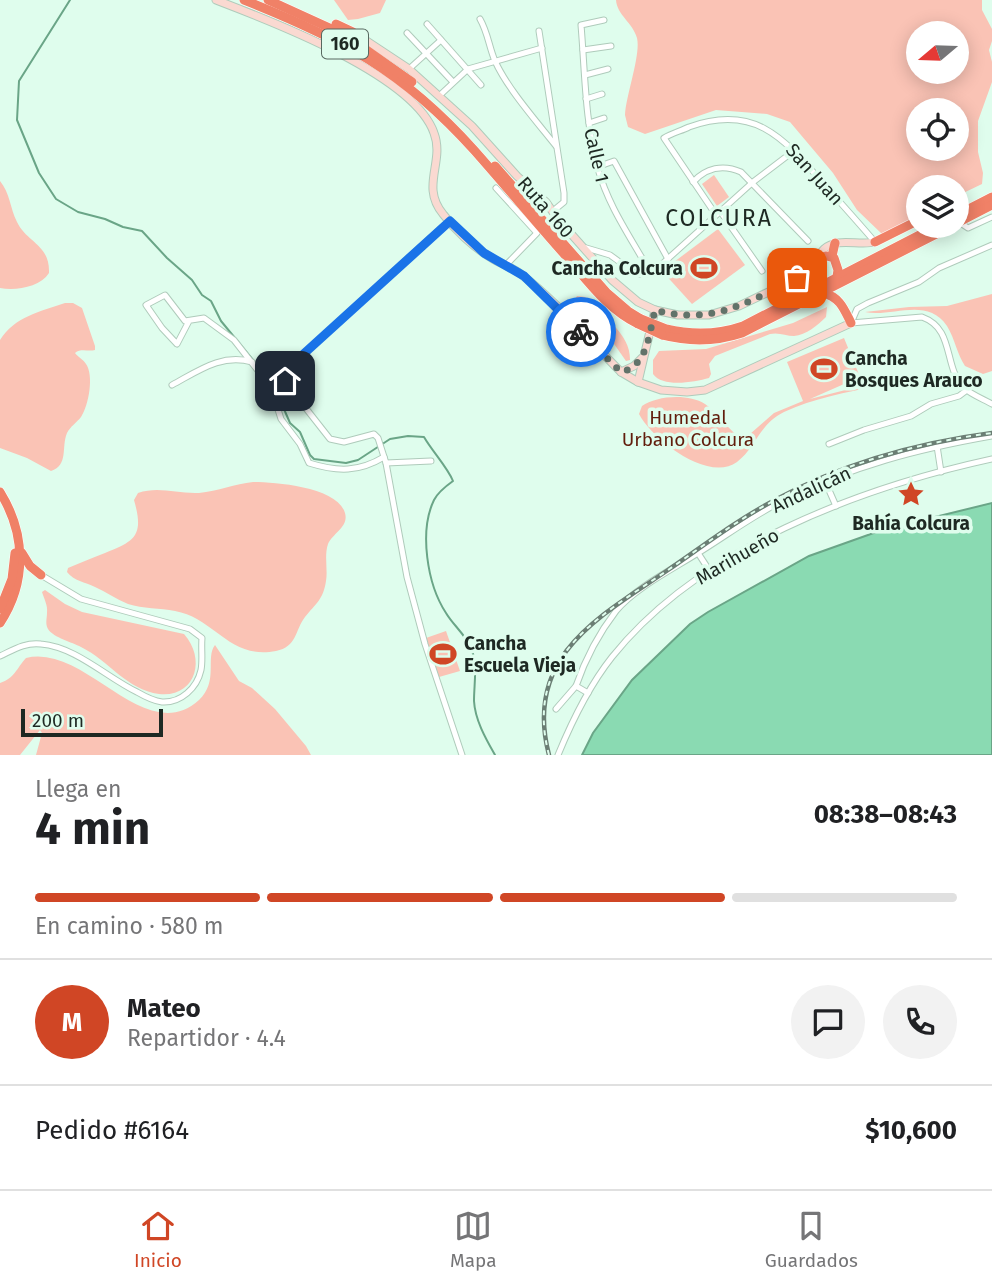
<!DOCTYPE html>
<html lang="es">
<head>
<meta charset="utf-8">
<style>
	:root { --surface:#fff; --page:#f2f2f2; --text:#202124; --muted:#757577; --line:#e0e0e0; --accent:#d04625 }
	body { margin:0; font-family:"Fira Sans",sans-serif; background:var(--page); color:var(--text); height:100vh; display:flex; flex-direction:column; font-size:26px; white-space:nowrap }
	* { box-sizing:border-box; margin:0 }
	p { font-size:23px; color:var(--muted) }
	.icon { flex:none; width:38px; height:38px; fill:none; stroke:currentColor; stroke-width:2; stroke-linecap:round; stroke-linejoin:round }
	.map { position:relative; height:755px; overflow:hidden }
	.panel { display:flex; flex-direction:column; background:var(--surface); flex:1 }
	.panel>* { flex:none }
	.needle { width:46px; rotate:251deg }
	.controls { position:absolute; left:906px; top:21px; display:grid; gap:14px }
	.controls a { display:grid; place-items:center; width:63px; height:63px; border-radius:50%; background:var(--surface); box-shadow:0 4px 18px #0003; font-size:35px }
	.scale { position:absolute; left:21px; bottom:18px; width:142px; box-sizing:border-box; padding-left:7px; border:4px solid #1e2923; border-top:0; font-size:19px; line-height:24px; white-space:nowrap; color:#1e2923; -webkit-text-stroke:5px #dffded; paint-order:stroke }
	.pin { position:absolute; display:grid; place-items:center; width:60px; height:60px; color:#fff; margin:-30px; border-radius:14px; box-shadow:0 4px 10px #0006 }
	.courier { position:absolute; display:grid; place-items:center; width:70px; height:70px; margin:-35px; border:5px solid #1a73e8; border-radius:50%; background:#fff; color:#222; box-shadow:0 2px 9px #0007 }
	.overview em { font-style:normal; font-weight:700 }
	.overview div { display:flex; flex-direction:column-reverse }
	.overview { display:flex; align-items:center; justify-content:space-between; height:119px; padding:0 35px }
	h1 { font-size:46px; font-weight:700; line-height:52px }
	.bar { display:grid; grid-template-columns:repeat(4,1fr); gap:10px 7px; align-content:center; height:84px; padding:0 35px }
	.bar i { height:9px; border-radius:5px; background:var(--line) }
	.bar .active { background:var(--accent) }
	.bar p { grid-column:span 4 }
	.line { display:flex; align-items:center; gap:18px; padding:0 35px; border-top:2px solid var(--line) }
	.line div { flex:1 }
	.round { display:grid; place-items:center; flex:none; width:74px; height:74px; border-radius:37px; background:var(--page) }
	.tab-bar { display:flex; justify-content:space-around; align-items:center; height:98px; border-top:2px solid var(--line); background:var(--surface); font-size:19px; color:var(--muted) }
	.tab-bar a { display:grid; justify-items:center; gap:4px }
	.tab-bar .active { color:var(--accent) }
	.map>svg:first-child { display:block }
	.green { fill:#fac3b5; fill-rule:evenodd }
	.water { fill:#8adab2; stroke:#6aa587; stroke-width:2 }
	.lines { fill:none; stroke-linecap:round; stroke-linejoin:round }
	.stream { stroke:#6aa587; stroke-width:2 }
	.street-casing { stroke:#afcbbb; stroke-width:7 }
	.secondary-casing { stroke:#afcbbb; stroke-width:9 }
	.highway-casing { stroke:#fff; stroke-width:10 }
	.street { stroke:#fff; stroke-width:5 }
	.secondary { stroke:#fad9d1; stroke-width:7 }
	.highway { stroke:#f08167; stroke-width:9 }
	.rail-casing { stroke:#6b7e74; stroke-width:4.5 }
	.rail { stroke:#dffded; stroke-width:2; stroke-dasharray:5; stroke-linecap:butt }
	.highway-bridge-casing { stroke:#fff; stroke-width:10; stroke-linecap:butt }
	.highway-bridge { stroke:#f08167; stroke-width:9 }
	.done { stroke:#62736a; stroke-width:7; stroke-dasharray:0 12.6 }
	.route { stroke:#1a73e8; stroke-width:9 }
	.labels { text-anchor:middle; stroke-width:7; stroke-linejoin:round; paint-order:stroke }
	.shield { fill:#dffded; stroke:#586960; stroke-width:2 }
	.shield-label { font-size:18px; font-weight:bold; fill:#1e2923 }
	.street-label { font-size:19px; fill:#1e2923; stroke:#dffded }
	.poi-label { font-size:19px; font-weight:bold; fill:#1e2923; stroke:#dffded; text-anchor:start }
	.park-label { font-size:19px; fill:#611d0c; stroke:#dffded }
	.quarter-label { font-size:23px; letter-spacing:2px; fill:#1e2923; stroke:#dffded }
</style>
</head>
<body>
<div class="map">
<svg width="992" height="755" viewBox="0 0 992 755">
	<rect width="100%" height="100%" fill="#dffded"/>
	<g class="green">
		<polygon points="334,0 386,0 380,13 358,19 348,20"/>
		<path d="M616 0H982V10L992 29V41L989 50 992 62V82L978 121V152L983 173 982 184 957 196V187H919V217L882 234 857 210 833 173 790 122 767 114 716 110 645 134 628 127 625 115C626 95 641 55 637 38 633 23 617 15 616 0ZM919 33H957V72H919ZM919 110H957V149H919Z"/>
		<polygon points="714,175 729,197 717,206 702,184"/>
		<path d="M0 181C10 193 10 208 17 222 27 243 50 244 49 273 40 287 16 291 0 288Z"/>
		<polygon points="718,229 745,265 692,304 662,271"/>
		<path d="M992 294V371L983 374 965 366C957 354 955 339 947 326 927 296 891 318 865 312L909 307 947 306Z"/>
		<path d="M577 296 585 297C601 316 631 333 630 360L626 361 612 341 586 323 575 310 572 303Z"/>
		<path d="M65 303H73L82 308 95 346V350C88 352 81 348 75 353 78 357 83 359 86 364 94 375 89 405 81 417 77 422 70 427 67 433 61 447 69 465 51 471L27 458 0 448V340C14 317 41 311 65 303Z"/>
		<path d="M827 307 826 317C818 325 806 335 794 336 786 336 779 332 770 334L715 356 709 364 711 374 709 378C694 382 663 388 653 374V360L659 351 706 349 793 323Z"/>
		<path d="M844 338 860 377 810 399 877 382 878 385C847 393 813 398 784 412 759 424 756 448 737 462 708 483 652 439 639 414L642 406C656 396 688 393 705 404 717 412 725 426 737 435L750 434 774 413 803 401 787 362Z"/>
		<path d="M253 482C275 482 338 487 345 513 349 527 333 533 328 544 324 556 328 569 326 581 323 600 316 603 305 617 295 630 297 647 276 651 229 660 215 618 175 611 160 608 143 609 128 604 116 599 106 592 95 587 85 582 74 581 67 572L68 568C80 563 92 558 105 553 136 541 144 535 134 500L138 493C159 486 177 494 199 493 218 491 235 484 253 482Z"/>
		<path d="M45 590 65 604 82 612 184 634C207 660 195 698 159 694 127 690 108 660 81 647 72 642 54 638 48 629 45 624 47 618 47 613 48 605 44 599 42 592Z"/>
		<polygon points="446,631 460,671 439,677 426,638"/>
		<path d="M215 645 239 681 252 688 275 709 306 746 311 755H36L42 733 40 730 20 755H0V683C15 678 16 669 26 658 86 643 145 749 199 700 219 681 205 658 215 645Z"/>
	</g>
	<polygon class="water" points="992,503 992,755 582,755 593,733 632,680 690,624 708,612 809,556 882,530"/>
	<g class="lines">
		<g class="stream">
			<polyline points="70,0 19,81 17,120 39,173 56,199 78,212 105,219 123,227 142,231 167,258 192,280 202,295 211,301 221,321 253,360"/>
			<path d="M261 370 274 386 290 423 300 432 310 455 314 459 346 463 358 460 390 439 408 436 424 437C432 451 448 468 453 481 446 486 438 492 434 500 419 531 427 584 446 613 453 625 465 634 471 648 478 665 474 683 474 701 475 720 486 739 495 755"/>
		</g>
		<g class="street-casing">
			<g id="street">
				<path d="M480 19C488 33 489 47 495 61 507 88 537 122 556 146"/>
				<path d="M604 20 581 25C585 72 585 123 598 169 609 208 632 239 651 274"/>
				<polyline points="427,24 481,85"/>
				<polyline points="539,31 564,193 564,202 553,211"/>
				<polyline points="407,33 453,82"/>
				<polyline points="583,50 611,46"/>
				<polyline points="409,69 441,40"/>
				<polyline points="585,75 608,69"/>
				<polyline points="439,96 468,69 542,48"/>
				<polyline points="586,99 602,94"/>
				<polyline points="589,123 604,118"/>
				<polyline points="597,167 614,161 668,259"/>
				<path d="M693 182C706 168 723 164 741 172L808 241"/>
				<polyline points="496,188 537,233 506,265"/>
				<polyline points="720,211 762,271"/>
				<path d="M716 215 664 138C672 133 681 131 689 127 753 104 782 136 821 181 839 201 857 221 875 242"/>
				<polyline points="449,221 287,369 284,376 286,383 330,439 344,442 374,434 378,438 386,463 407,577 425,644 462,755"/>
				<polyline points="959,222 968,228 992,217"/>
				<path d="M992 245 939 268 919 282 868 303 857 309 851 323 922 317C955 329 943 365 963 387 970 394 983 399 992 404"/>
				<polyline points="583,247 610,255 636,274 651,274 753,182 795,150"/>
				<path d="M189 321 177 344 162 328 146 305 165 295 185 321 204 318 234 340 259 372 272 391 281 419 300 444 309 463C338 472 359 472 384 457"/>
				<path d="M172 385C198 371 222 353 252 362"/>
				<polyline points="829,444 864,430 911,416 931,404 959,396 967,390"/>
				<polyline points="937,446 941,472"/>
				<polyline points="386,463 431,461"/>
				<polyline points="825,481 836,506"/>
				<polyline points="698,553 709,570"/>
				<path d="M0 656C13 650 25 642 41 644 76 647 106 677 137 692 144 696 154 701 162 702 181 703 197 688 201 670 203 660 201 649 202 638L190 629 81 599 41 575"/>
				<path d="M588 693 576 686C585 660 599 633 616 611 635 588 673 569 698 553 727 535 754 515 784 500 852 466 918 449 992 436"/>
				<polyline points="556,709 576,686"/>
				<path d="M558 755C572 721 589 686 612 657 699 548 859 488 992 459"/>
			</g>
		</g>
		<g class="secondary-casing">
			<g id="secondary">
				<path d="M216 0C271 21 414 75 434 133 445 162 420 186 443 214 455 230 473 247 490 257 500 264 513 267 522 275 557 302 589 340 621 372L638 382 661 390 687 392 705 390 851 323"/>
				<path d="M353 32 409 69 472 126 517 176 546 202 557 218 612 280 638 302 655 310 678 315H709L739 306 802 276C814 268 814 258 824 249 837 237 859 246 875 242"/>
				<polyline points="621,372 634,366 642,358"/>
				<polyline points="638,382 655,310"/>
			</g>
		</g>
		<g class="highway-casing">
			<g id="highway">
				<path d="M244 0C342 39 402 70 474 150 505 185 534 220 565 255 587 280 607 309 638 324"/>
				<polyline points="268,0 345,35 412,82"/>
				<polyline points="336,24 353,32"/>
				<polyline points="495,166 607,293 628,311 641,319"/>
				<polyline points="957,215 992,197"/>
				<polyline points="957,223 992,205"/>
				<polyline points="875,242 919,220"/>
				<polyline points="832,256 835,243"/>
				<polyline points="818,258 827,256 834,258 838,270 837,277"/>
				<path d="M823 293C840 297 844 309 851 323"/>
				<path d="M666 329C692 335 717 335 743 326L937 226"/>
				<path d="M662 335C689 342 715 342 742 333L952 226"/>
				<path d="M0 492C26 534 27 582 0 623"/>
				<polyline points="22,553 30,566 41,575"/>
				<polyline points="0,609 12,579 15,553"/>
			</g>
		</g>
		<use href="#street" class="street"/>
		<use href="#secondary" class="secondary"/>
		<use href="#highway" class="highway"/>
		<g class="rail-casing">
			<path id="rail" d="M549 755C523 656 599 617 668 570 703 546 737 520 775 500 842 464 916 443 992 433"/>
		</g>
		<use href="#rail" class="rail"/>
		<g class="highway-bridge-casing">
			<g id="highway-bridge">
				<polyline points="641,319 666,329"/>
				<polyline points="638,324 662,335"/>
			</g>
		</g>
		<use href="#highway-bridge" class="highway-bridge"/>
	</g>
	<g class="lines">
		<path class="done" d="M581 332 621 372C648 366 649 333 655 310 712 326 748 302 797 278"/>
		<polyline class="route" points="285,381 284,374 287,369 450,221 484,253 524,276 581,332"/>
	</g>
	<defs>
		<g id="stadium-bare" transform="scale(2.1)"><path d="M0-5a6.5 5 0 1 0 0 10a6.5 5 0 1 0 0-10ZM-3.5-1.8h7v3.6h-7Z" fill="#d04625" stroke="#dffded" stroke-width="2.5" paint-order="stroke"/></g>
		<g id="sight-bare" transform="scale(2.1)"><path d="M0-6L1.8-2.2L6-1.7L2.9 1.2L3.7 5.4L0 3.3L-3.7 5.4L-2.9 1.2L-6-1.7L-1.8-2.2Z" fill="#d04625" stroke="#dffded" stroke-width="2.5" paint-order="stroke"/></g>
	</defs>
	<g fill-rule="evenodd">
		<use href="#stadium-bare" x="704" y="268"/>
		<use href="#stadium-bare" x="824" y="369"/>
		<use href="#sight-bare" x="911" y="494"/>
		<use href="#stadium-bare" x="443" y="654"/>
	</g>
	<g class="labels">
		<rect class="shield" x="322" y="29.5" width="46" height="29" rx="5"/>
		<g class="shield-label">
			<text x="345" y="50">160</text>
		</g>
		<g class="street-label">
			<text transform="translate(597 155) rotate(77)" y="7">Calle 1</text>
			<text transform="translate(815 174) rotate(48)" y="7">San Juan</text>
			<text transform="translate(546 207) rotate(49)" y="7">Ruta 160</text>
			<text transform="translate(811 489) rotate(-25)" y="7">Andalicán</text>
			<text transform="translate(737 556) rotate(-30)" y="7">Marihueño</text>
		</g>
		<g class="poi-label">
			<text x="683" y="275" text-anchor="end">Cancha Colcura</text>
			<text x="845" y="365">Cancha<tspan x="845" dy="22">Bosques Arauco</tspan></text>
			<text x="911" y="530" text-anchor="middle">Bahía Colcura</text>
			<text x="464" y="650">Cancha<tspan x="464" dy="22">Escuela Vieja</tspan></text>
		</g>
		<g class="park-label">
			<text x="688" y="424">Humedal<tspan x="688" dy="22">Urbano Colcura</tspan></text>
		</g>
		<g class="quarter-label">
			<text x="719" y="226">COLCURA</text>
		</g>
	</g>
</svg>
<div class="controls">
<a><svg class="needle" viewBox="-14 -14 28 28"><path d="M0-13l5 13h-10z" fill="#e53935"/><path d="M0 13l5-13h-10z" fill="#757577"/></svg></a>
<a><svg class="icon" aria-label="locate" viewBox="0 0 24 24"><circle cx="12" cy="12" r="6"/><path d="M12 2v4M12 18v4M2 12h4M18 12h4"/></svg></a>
<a><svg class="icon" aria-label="layers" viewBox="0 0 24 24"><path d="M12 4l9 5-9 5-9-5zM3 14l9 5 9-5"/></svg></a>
</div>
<div class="scale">200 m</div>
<div class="pin" style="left:797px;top:278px;background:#ea580c"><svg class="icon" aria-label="bag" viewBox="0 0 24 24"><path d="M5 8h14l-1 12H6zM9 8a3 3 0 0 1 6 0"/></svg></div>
<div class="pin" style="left:285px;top:381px;background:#1f2937"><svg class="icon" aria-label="home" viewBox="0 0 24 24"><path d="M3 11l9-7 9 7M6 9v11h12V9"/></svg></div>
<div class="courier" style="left:581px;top:332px"><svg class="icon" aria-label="bike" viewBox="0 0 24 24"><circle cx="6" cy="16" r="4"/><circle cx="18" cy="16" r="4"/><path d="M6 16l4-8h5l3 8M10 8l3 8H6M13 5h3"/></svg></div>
</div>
<section class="panel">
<div class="overview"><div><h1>4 min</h1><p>Llega en</p></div><em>08:38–08:43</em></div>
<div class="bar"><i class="active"></i><i class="active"></i><i class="active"></i><i></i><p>En camino · 580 m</p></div>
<div class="line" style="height:126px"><b class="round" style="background:var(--accent);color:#fff">M</b><div><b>Mateo</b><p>Repartidor · 4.4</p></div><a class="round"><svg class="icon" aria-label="chat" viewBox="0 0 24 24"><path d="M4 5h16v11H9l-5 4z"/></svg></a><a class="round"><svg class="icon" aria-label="phone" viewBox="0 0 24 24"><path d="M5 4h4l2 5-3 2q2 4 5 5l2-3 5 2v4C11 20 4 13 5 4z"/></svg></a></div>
<div class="line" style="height:91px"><div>Pedido #6164</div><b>$10,600</b></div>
</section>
<nav class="tab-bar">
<a class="active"><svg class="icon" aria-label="home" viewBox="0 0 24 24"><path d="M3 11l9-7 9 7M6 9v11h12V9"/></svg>Inicio</a>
<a><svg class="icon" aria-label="map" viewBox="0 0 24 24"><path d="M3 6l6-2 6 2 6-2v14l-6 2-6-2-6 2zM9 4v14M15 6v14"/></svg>Mapa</a>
<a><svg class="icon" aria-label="saved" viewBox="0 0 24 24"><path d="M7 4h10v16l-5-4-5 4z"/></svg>Guardados</a>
</nav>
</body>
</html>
